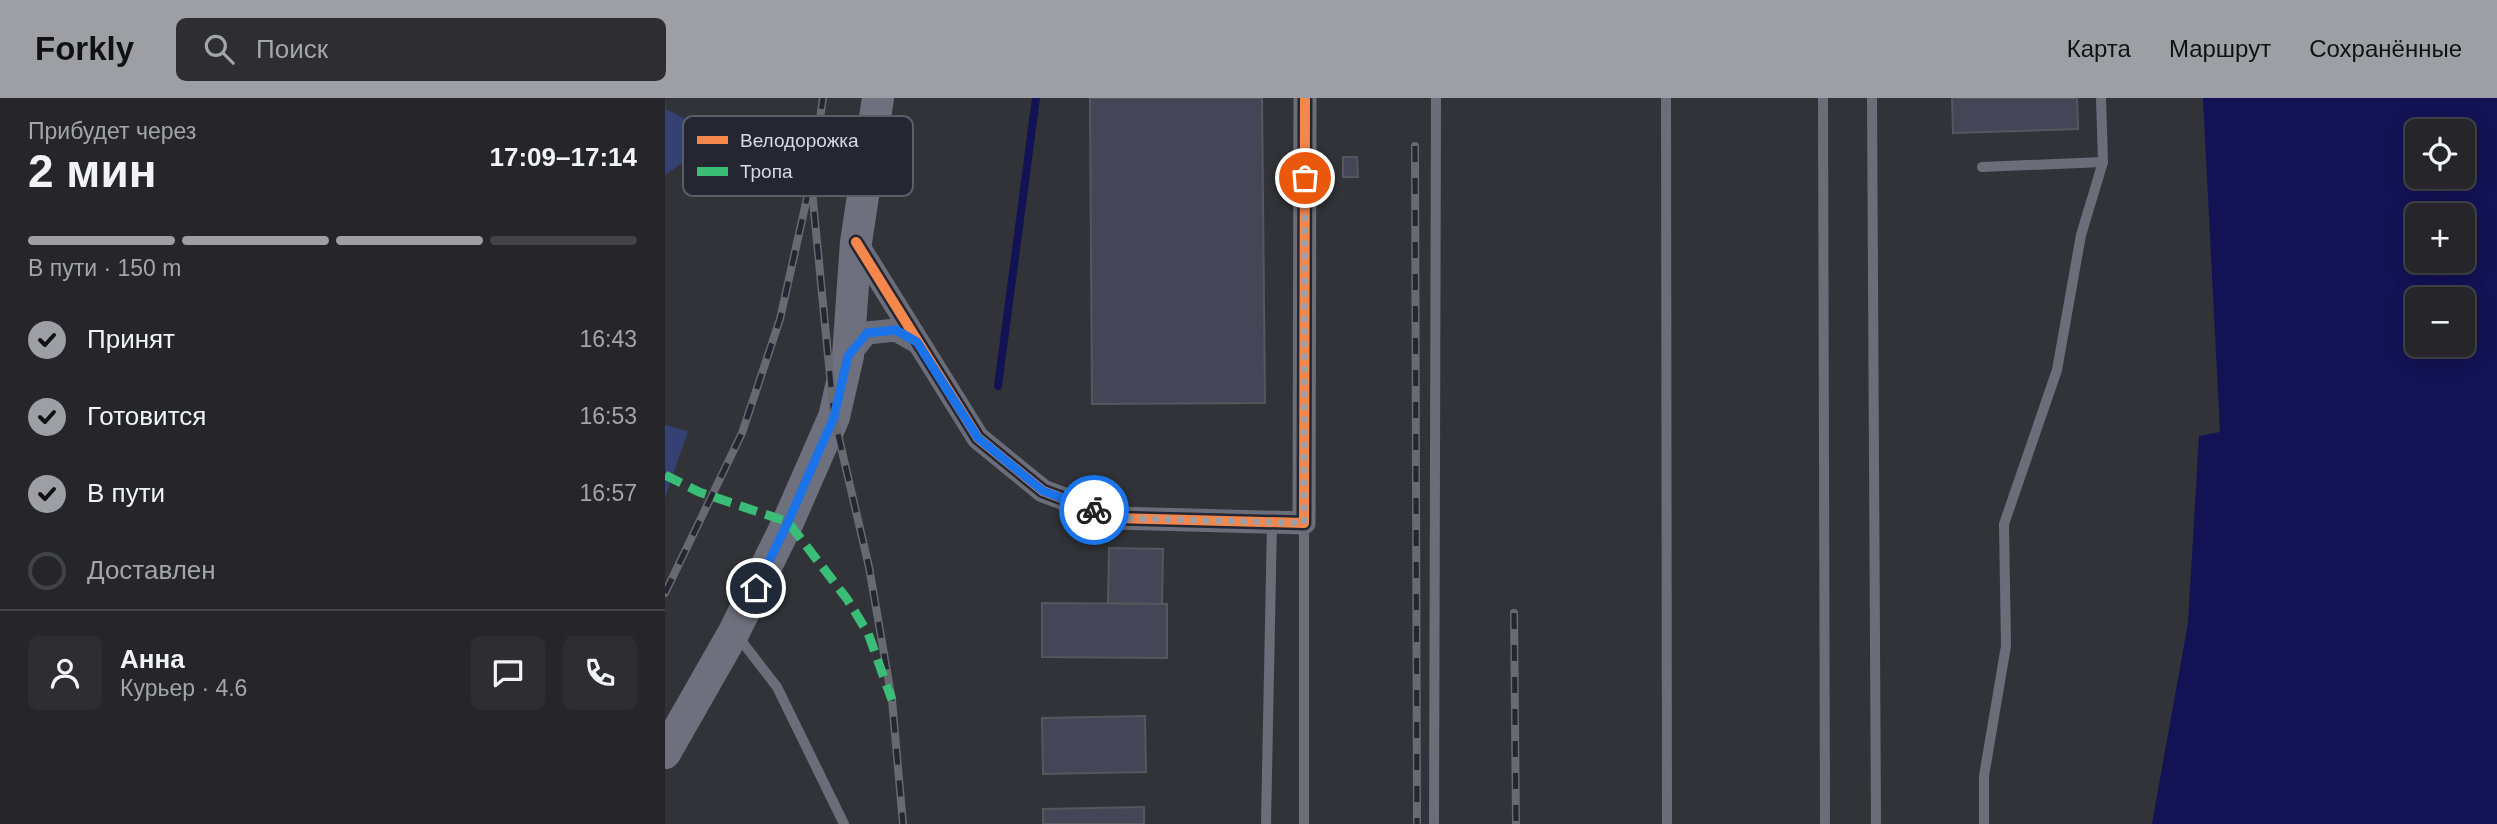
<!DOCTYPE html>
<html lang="ru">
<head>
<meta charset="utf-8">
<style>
	:root { --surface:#26262a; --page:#2e2e32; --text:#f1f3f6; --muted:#a4a5a8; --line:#424347; --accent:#9d9fa5 }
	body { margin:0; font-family:Arial,sans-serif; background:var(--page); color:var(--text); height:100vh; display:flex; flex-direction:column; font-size:26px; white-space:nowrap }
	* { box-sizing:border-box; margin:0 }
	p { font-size:23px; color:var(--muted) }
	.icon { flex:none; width:38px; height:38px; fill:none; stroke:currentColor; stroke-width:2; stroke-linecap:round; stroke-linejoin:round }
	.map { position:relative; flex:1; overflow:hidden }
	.details { display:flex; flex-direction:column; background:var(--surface); width:665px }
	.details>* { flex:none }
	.buttons { position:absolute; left:1740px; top:21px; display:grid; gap:14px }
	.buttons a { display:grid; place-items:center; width:70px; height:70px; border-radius:10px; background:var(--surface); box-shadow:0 4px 18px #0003,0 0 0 2px var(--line); font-size:35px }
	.pin { position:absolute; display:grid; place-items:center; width:60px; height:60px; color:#fff; margin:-30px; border:4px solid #fff; border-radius:50%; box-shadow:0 2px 7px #0007 }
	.courier { position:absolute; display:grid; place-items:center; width:70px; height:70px; margin:-35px; border:5px solid #1a73e8; border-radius:50%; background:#fff; color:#222; box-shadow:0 2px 9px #0007 }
	.summary em { font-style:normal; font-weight:700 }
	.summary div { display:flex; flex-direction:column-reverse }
	.summary { display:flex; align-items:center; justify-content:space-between; height:119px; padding:0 28px }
	h1 { font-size:46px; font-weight:700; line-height:52px }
	.bar { display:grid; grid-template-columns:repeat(4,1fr); gap:10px 7px; align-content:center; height:84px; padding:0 28px }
	.bar i { height:9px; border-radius:5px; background:var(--line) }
	.bar .active { background:var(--accent) }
	.bar p { grid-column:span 4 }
	.line { display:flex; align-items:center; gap:18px; padding:0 28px; border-top:2px solid var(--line) }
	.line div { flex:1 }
	.round { display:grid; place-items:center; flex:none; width:74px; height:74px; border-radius:10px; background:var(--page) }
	ol { padding:0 28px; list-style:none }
	li { display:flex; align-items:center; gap:21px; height:77px }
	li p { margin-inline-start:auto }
	li .icon { padding:7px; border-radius:50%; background:var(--accent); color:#111; stroke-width:4 }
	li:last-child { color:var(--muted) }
	li i { width:38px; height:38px; border:4px solid var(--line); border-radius:50% }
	header { display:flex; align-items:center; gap:42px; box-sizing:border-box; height:98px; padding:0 35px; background:var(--accent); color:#111 }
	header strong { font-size:33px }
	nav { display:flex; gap:38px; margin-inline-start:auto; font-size:24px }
	.search { width:490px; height:63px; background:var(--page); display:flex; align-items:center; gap:18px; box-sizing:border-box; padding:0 24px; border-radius:10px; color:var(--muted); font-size:26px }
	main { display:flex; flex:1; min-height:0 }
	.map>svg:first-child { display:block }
	.green { fill:#354073 }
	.water { fill:#131255; fill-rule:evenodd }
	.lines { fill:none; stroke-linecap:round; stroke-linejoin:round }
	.stream { stroke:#131255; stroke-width:8 }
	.building { fill:#444657; stroke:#56575c; stroke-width:2 }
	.service { stroke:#6b6e79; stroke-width:10 }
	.minor { stroke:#6b6e79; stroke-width:23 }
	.secondary { stroke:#6e707d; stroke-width:32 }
	.rail-casing { stroke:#686a70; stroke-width:8 }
	.rail { stroke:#242732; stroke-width:5; stroke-dasharray:16; stroke-linecap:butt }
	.quiet { stroke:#3abd76; stroke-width:9; stroke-dasharray:18 9; stroke-linecap:butt }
	.cycleway-casing { stroke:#242732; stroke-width:15 }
	.cycleway { stroke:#f5874c; stroke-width:10 }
	.done { stroke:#9d9fa5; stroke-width:7; stroke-dasharray:0 12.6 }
	.route { stroke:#1a73e8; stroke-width:9 }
	.key { fill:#242732; stroke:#5a5c66; stroke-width:2 }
	.key-label { font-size:19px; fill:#d7d9e0 }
</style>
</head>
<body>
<header>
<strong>Forkly</strong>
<div class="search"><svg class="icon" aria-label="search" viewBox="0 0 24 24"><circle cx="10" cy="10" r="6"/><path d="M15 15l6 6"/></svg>Поиск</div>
<nav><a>Карта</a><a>Маршрут</a><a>Сохранённые</a></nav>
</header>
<main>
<section class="details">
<div class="summary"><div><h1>2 мин</h1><p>Прибудет через</p></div><em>17:09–17:14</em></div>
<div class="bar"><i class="active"></i><i class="active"></i><i class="active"></i><i></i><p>В пути · 150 m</p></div>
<ol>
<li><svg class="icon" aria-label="check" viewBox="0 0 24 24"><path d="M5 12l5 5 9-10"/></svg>Принят<p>16:43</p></li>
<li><svg class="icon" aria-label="check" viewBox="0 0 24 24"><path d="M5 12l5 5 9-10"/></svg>Готовится<p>16:53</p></li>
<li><svg class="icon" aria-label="check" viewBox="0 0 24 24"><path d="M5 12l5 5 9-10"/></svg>В пути<p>16:57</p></li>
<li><i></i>Доставлен</li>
</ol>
<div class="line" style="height:126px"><a class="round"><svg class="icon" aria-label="person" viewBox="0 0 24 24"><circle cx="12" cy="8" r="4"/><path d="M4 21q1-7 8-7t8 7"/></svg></a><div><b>Анна</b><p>Курьер · 4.6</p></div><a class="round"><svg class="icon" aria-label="chat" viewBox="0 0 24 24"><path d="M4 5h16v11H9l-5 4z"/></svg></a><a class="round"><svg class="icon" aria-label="phone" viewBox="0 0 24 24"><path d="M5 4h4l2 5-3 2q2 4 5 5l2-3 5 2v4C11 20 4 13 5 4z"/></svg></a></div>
</section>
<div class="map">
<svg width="1832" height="726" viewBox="0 0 1832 726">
	<rect width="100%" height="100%" fill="#323338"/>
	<g class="green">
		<polygon points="0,0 1,11 40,31 36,52 0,77"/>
		<polygon points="0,327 23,333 0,400"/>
	</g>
	<path class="water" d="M1538 0H1832V726H1487L1523 525 1534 338 1555 334ZM1752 33H1797V79H1752ZM1752 117H1797V163H1752ZM1752 201H1797V247H1752Z"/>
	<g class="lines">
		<polyline class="stream" points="333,288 371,0"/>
	</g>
	<g class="building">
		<polygon points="425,0 597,0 600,305 427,306"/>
		<polygon points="1287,0 1412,0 1413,31 1288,35"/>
		<polygon points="678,59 692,59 693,79 678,79"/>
		<polygon points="444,450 498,451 497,506 443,505"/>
		<polygon points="377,505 502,506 502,560 377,559"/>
		<polygon points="480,618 481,674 378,676 377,620"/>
		<polygon points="479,709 479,726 378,726 378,711"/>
	</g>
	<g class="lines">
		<g class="service">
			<polyline points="1001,0 1002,726"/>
			<polyline points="1158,0 1160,726"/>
			<polyline points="1207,0 1211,726"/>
			<polyline points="1317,69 1438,64 1436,0"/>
			<polyline points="71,536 112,589 179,726"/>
			<polyline points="601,726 607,424"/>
			<polyline points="639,726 639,425"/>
			<polyline points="769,726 771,0"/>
			<polyline points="1319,726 1319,678 1341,548 1339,426 1392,272 1416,137 1438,64"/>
		</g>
		<g class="minor">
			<polyline points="191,144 313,340 378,393 450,420 639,425 640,0"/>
			<polyline points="183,258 202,235 231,232 252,244"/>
		</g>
		<polyline class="secondary" points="0,655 69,534 123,424 169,319 183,258 191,144 213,0"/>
		<g class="rail-casing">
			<g id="rail">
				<polyline points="750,48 752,726"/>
				<polyline points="146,82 169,319 204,469 227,602 238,726"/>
				<polyline points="0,495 77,335 115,221 146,82 158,0"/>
				<polyline points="849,515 851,726"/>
			</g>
		</g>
		<use href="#rail" class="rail"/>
		<polyline class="quiet" points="0,377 34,394 123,424 182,501 203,535 227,602"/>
		<g class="cycleway-casing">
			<polyline id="cycleway" points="191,144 313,340 378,393 450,420 639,425 640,0"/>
		</g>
		<use href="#cycleway" class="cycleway"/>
	</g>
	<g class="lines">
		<polyline class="done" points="429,412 450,420 639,425 640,80"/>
		<polyline class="route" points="91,490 123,424 169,319 183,258 202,235 231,232 252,244 313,340 378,393 429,412"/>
	</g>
	<rect x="18" y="18" width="230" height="80" rx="10" class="key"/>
	<rect x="32" y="38" width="31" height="8" fill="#f5874c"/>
	<rect x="32" y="69" width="31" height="9" fill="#3abd76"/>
	<g class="key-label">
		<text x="75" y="49">Велодорожка</text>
		<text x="75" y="80">Тропа</text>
	</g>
</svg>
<div class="buttons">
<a><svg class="icon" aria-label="locate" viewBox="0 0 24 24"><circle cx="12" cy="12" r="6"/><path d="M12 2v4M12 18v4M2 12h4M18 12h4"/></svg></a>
<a>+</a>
<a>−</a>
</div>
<div class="pin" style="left:640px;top:80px;background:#ea580c"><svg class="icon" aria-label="bag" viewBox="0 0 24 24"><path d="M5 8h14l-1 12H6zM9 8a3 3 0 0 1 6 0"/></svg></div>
<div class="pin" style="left:91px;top:490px;background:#1f2937"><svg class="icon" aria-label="home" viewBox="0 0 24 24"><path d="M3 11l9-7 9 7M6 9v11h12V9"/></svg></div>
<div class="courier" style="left:429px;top:412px"><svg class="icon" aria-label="bike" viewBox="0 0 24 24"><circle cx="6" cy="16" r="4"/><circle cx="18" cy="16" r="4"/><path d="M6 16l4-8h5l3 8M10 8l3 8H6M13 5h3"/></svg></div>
</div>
</main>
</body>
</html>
